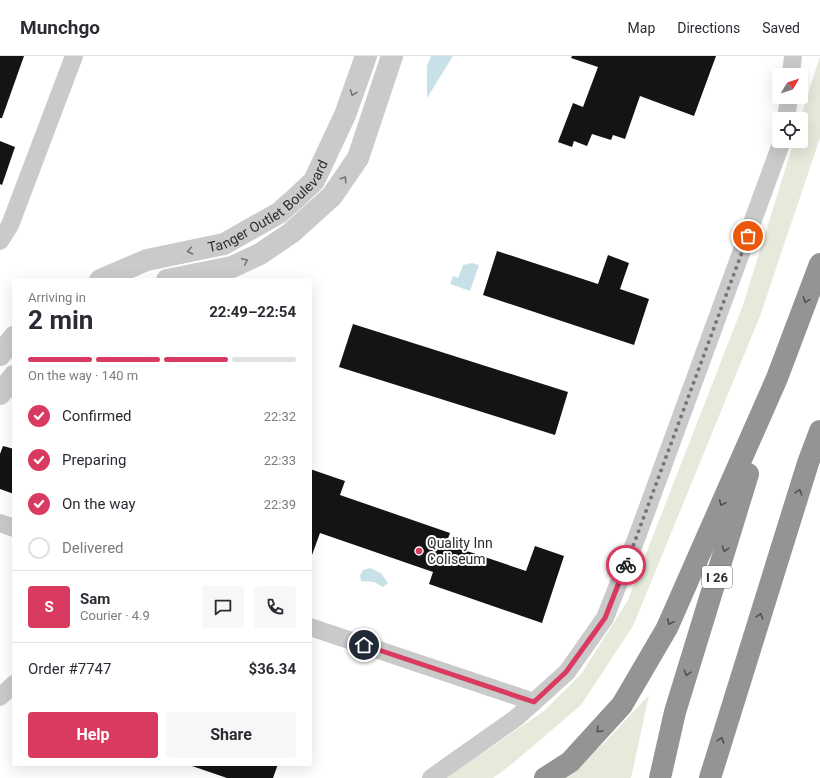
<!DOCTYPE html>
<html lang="en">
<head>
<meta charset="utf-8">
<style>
	:root { --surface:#fff; --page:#f7f7f7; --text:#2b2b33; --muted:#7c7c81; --line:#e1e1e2; --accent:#d93a5f }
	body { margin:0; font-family:Roboto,sans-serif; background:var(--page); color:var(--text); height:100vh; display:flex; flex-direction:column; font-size:15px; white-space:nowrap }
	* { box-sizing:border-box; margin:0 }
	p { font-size:13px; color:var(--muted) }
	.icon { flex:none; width:22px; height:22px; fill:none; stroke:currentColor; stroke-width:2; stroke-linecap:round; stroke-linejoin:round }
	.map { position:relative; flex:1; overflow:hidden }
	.side { position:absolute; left:12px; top:222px; width:300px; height:488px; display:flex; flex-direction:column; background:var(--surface); border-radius:4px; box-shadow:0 4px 16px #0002 }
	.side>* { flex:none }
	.needle { width:26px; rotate:51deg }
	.buttons { position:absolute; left:772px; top:12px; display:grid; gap:8px }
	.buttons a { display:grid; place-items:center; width:36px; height:36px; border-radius:4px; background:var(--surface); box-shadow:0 4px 16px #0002; font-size:20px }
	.pin { position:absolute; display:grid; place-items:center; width:34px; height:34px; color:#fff; margin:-17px; border:2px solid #fff; border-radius:50%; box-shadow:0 1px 4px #0007 }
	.courier { position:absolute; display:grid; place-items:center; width:40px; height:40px; margin:-20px; border:3px solid #d93a5f; border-radius:50%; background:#fff; color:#222; box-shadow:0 1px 5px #0007 }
	.headline em { font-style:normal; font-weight:700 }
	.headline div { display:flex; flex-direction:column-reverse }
	.headline { display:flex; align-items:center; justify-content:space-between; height:68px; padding:0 16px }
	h1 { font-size:26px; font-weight:700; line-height:30px }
	.bar { display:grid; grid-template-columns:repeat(4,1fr); gap:6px 4px; align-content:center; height:48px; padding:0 16px }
	.bar i { height:5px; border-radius:3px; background:var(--line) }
	.bar .current { background:var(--accent) }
	.bar p { grid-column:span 4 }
	.line { display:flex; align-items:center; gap:10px; padding:0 16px; border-top:1px solid var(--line) }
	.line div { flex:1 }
	.round { display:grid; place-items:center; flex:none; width:42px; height:42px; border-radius:4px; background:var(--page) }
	ol { padding:0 16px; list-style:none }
	li { display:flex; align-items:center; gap:12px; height:44px }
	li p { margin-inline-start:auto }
	li .icon { padding:4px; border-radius:50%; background:var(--accent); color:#fff; stroke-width:4 }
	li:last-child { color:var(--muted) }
	li i { width:22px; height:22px; border:2px solid var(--line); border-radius:50% }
	.primary-button { display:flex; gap:8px; margin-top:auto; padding:8px 16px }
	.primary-button a { flex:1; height:46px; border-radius:4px; background:var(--accent); color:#fff; font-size:16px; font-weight:700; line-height:46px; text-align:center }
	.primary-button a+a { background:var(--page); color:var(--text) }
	header { display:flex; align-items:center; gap:24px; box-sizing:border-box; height:56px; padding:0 20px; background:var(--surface); border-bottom:1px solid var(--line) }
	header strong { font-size:19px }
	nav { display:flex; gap:22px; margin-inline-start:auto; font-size:14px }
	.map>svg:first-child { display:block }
	.green { fill:#e5eadb }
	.water { fill:#c8e1e9 }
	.building { fill:#141414 }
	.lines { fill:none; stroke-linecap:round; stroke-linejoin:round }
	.minor { stroke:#cacaca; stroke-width:18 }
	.tertiary { stroke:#cacaca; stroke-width:22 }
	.motorway { stroke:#949494; stroke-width:22 }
	.oneway { stroke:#747474 }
	.oneway2 { stroke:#515151 }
	.done { stroke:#767676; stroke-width:4; stroke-dasharray:0 7.2 }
	.route { stroke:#d93a5f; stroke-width:5 }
	.poi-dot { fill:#d93a5f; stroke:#fff; stroke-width:1.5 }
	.labels { text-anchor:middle; stroke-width:4; stroke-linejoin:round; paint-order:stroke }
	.shield { fill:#fff; stroke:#6c6c6c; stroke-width:1 }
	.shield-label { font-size:13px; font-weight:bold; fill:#2d2d2d }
	.street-label { font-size:14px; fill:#2d2d2d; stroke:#fff }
	.poi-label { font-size:14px; fill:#2d2d2d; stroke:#fff; text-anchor:start }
</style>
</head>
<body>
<header>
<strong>Munchgo</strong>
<nav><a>Map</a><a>Directions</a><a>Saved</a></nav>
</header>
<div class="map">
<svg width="820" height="722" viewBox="0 0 820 722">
	<rect width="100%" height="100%" fill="#fff"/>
	<g class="green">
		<polygon points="820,0 820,82 760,260 633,570 581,649 512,708 493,722 446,722 544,655 582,617 628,544 743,249 794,85 801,85 800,63"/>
		<polygon points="649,639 631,722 564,722 605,686"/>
	</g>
	<g class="water">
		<polygon points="431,0 453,0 427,42 427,10"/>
		<polygon points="472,207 479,209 470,235 450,228 453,220 458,222 463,209"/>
		<polygon points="370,512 381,517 388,527 383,531 374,526 361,525 360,519 363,514"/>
	</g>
	<g class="building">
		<polygon points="0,0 24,0 2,62 0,62"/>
		<polygon points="572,0 716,0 694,60 640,40 625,83 613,79 611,84 592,78 587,90 574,85 572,91 558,86 573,47 583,51 598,11 571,2"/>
		<polygon points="0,85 15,91 2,129 0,128"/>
		<polygon points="497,195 598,228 608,199 629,207 620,233 649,243 634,289 483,239"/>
		<polygon points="353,268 568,336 555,379 339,311"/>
		<polygon points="3,390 14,393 14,438 0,433 0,398"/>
		<polygon points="310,413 345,425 340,439 450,477 446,488 526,515 535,490 564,500 542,567 429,528 433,516 320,477 312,499 310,499"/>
		<polygon points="193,708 278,708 273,722 227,722 192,710"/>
	</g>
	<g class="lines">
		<g class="minor">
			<polyline points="791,19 793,0"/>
			<polyline points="786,63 789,41"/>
			<polyline points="0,185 10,169 74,0"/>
			<polyline points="0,467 14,472"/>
			<polyline points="310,571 534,646"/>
			<polyline points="0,641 14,628"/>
			<polyline points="431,722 516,662 567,616 605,562 638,478 782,85"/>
		</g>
		<g class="tertiary">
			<path id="s1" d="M100 224 147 204 224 188 279 157 296 142 314 125 345 59 366 0"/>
			<polyline points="167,224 232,211 260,198 291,177 332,140 358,102 392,0"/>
			<polyline points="0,299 14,281"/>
			<polyline points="0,338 14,320"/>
		</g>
		<g class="motorway">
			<polyline points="545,722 570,706 622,649 667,572 777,322 820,208"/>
			<polyline points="660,722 675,656 748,418"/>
			<polyline points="710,722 808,407 820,375"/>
		</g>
	</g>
	<defs><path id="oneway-chevron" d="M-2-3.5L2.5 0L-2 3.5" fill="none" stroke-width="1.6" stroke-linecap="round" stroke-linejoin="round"/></defs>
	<g class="oneway">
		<use href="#oneway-chevron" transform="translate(353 37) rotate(110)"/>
		<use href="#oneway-chevron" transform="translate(344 123) rotate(-56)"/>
		<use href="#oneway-chevron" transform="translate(190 195) rotate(168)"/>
		<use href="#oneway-chevron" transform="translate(245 205) rotate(-25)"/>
	</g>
	<g class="oneway2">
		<use href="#oneway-chevron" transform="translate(806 244) rotate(110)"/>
		<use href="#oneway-chevron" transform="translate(799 436) rotate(-73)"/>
		<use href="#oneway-chevron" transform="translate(722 447) rotate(114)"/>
		<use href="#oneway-chevron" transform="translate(725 493) rotate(107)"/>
		<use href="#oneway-chevron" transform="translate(760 560) rotate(-73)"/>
		<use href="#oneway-chevron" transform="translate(670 566) rotate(114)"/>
		<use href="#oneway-chevron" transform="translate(687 617) rotate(107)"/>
		<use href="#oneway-chevron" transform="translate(599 674) rotate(133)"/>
		<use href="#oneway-chevron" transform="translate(721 684) rotate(-73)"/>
	</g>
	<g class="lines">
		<polyline class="done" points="626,509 748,180"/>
		<polyline class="route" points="364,589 534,646 566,616 605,562 626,509"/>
	</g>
	<circle class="poi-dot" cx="419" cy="495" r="4"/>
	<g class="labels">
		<rect class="shield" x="702" y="510" width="30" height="22" rx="3"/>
		<g class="shield-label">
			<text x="717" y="526">I 26</text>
		</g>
		<g class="street-label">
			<text dy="5" stroke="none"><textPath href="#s1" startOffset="188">Tanger Outlet Boulevard</textPath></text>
		</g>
		<g class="poi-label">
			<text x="427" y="492">Quality Inn<tspan x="427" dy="16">Coliseum</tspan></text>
		</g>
	</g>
</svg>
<div class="buttons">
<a><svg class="needle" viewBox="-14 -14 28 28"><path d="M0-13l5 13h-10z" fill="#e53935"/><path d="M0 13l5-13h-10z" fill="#7c7c81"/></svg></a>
<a><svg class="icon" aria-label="locate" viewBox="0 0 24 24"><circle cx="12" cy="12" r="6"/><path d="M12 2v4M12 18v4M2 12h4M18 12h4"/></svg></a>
</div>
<div class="pin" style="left:748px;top:180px;background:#ea580c"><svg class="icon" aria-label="bag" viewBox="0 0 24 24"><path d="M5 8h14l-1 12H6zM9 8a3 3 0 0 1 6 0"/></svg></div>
<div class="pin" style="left:364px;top:589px;background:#1f2937"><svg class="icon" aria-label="home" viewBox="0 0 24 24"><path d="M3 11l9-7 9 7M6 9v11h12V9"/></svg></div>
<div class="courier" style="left:626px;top:509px"><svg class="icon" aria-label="bike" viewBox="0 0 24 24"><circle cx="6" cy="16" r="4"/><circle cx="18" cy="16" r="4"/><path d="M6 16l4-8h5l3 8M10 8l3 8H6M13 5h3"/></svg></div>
<section class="side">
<div class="headline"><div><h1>2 min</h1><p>Arriving in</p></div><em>22:49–22:54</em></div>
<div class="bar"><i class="current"></i><i class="current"></i><i class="current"></i><i></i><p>On the way · 140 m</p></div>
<ol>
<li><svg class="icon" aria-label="check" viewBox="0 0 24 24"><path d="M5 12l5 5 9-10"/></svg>Confirmed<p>22:32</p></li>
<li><svg class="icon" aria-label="check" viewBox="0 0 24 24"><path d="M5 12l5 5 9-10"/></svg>Preparing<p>22:33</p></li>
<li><svg class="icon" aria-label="check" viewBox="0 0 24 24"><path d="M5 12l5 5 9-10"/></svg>On the way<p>22:39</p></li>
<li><i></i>Delivered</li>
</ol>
<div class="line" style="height:72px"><b class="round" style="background:var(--accent);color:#fff">S</b><div><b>Sam</b><p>Courier · 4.9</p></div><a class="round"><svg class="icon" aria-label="chat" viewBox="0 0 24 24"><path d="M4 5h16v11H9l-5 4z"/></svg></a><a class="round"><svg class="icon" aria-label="phone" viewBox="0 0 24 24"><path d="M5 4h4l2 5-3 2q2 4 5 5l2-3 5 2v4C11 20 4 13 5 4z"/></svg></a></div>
<div class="line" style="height:52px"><div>Order #7747</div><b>$36.34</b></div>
<div class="primary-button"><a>Help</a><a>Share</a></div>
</section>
</div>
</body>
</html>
